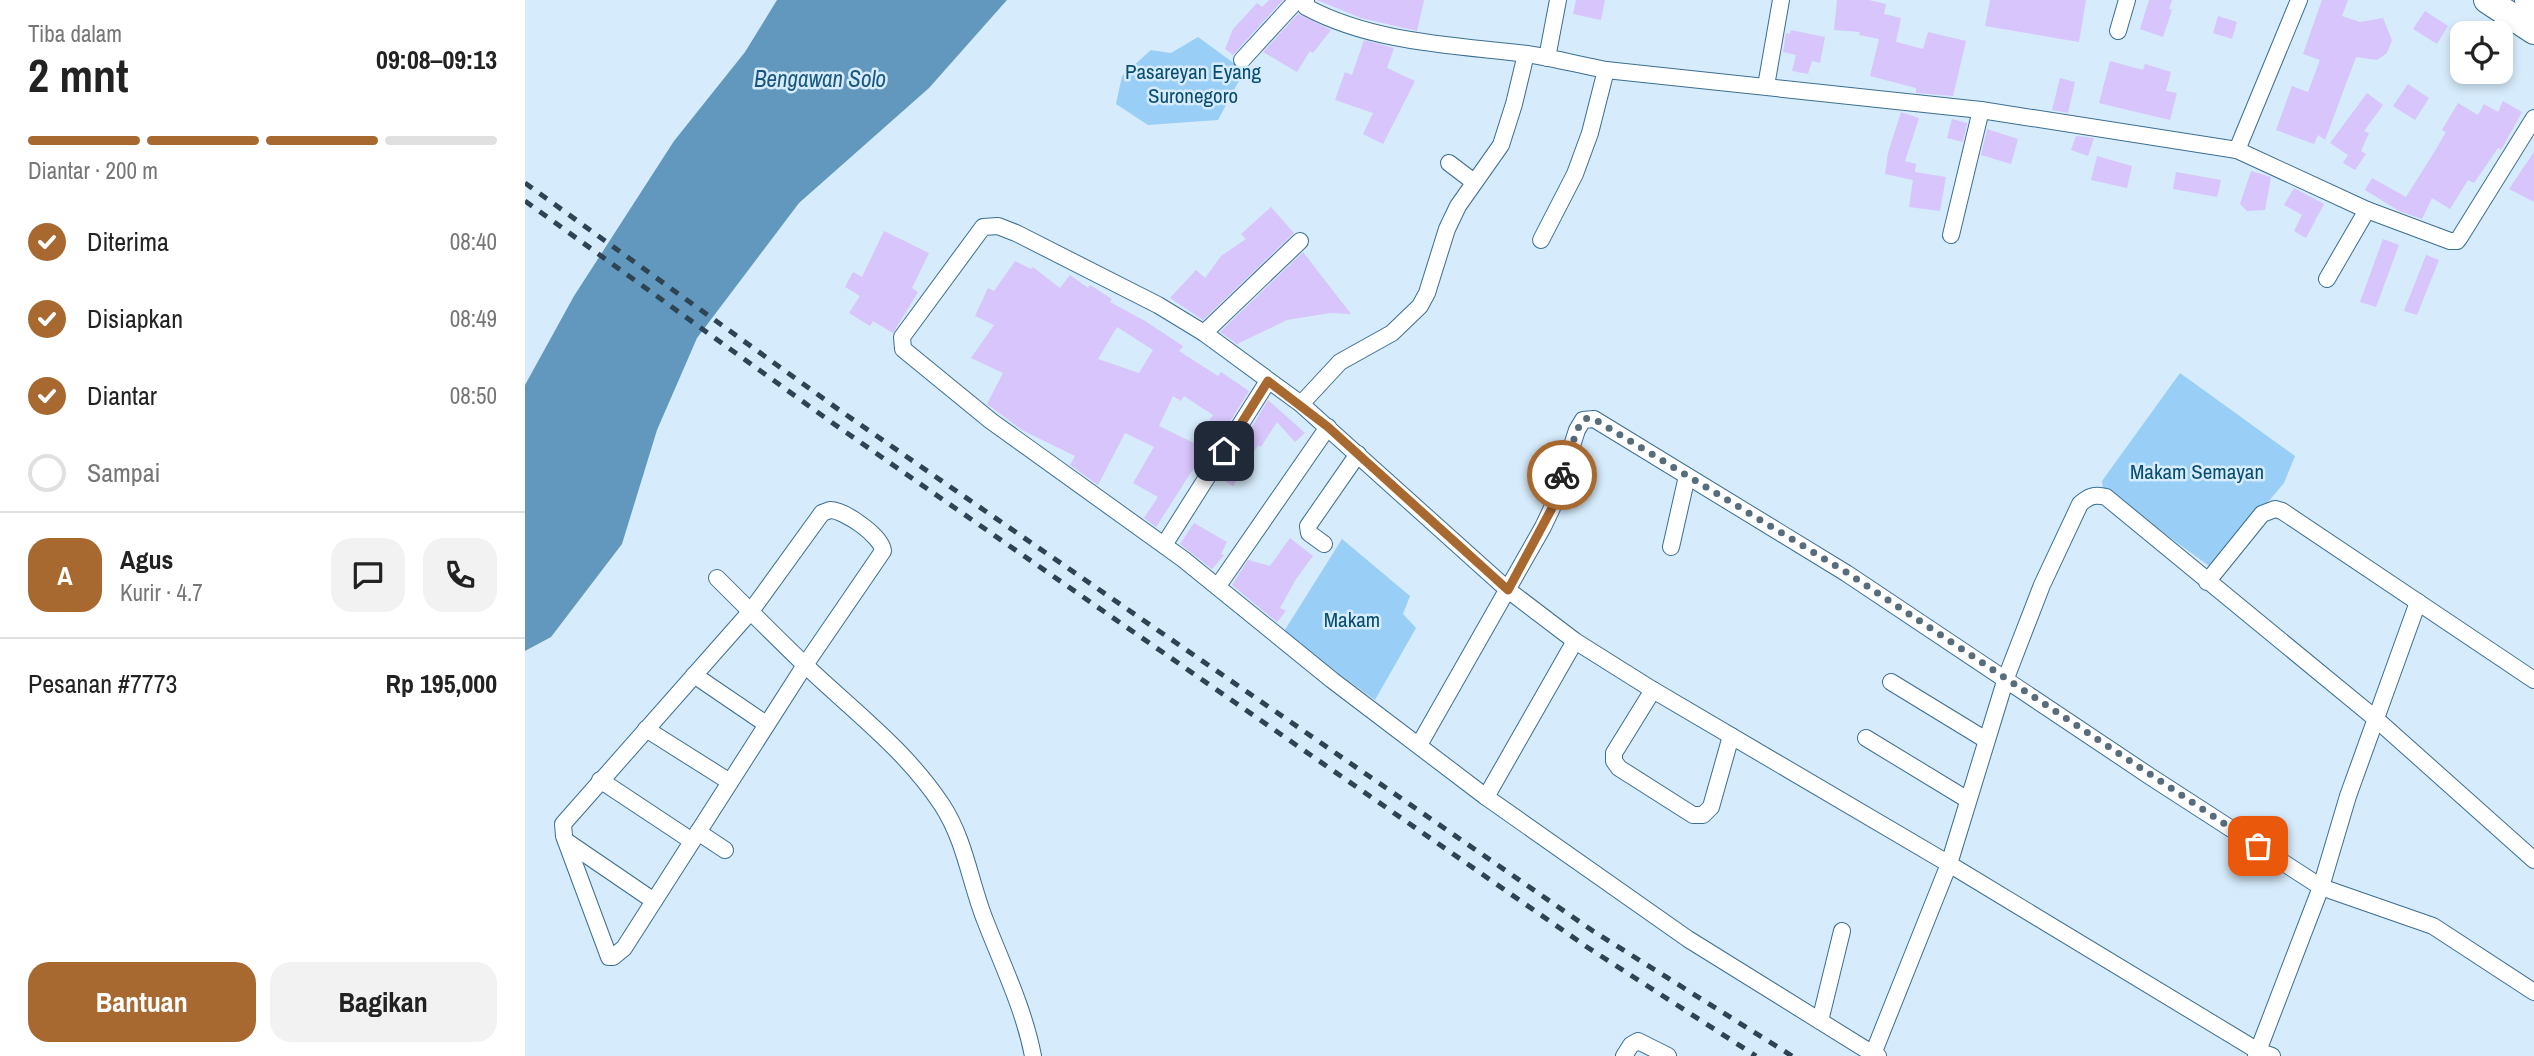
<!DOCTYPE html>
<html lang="id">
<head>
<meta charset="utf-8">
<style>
	:root { --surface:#fff; --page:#f2f2f2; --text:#222; --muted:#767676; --line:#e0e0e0; --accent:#a86930 }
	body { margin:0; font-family:"Archivo Narrow",sans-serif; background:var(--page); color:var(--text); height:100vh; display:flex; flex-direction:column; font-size:26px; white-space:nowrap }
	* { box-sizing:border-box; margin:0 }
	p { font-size:23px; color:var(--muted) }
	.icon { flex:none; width:38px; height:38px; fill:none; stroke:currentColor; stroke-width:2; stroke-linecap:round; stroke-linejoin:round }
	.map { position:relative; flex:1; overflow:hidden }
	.panel { display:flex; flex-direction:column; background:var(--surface); width:525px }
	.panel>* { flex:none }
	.buttons { position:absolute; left:1925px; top:21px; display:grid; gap:14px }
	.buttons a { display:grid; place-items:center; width:63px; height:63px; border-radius:14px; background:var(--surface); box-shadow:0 4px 10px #0003; font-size:35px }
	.pin { position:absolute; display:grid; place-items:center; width:60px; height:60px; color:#fff; margin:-30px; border-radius:14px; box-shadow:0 4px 10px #0006 }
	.courier { position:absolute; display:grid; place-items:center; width:70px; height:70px; margin:-35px; border:5px solid #a86930; border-radius:50%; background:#fff; color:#222; box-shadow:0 2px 9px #0007 }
	.head em { font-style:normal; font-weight:800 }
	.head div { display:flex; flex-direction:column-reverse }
	.head { display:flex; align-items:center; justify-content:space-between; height:119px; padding:0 28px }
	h1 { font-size:46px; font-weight:800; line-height:52px }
	.bar { display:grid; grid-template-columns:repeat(4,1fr); gap:10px 7px; align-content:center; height:84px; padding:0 28px }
	.bar i { height:9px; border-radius:5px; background:var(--line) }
	.bar .on { background:var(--accent) }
	.bar p { grid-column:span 4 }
	.line { display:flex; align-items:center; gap:18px; padding:0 28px; border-top:2px solid var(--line) }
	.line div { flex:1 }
	.round { display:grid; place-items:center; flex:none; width:74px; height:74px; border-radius:21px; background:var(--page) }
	ol { padding:0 28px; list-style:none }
	li { display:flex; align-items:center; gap:21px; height:77px }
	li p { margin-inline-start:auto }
	li .icon { padding:7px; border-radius:50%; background:var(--accent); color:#fff; stroke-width:4 }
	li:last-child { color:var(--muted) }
	li i { width:38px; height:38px; border:4px solid var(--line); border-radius:50% }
	.cta { display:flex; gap:14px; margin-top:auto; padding:14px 28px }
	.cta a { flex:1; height:80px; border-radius:21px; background:var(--accent); color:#fff; font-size:28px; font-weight:800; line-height:80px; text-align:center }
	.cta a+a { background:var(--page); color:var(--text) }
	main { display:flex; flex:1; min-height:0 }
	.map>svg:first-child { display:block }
	.green { fill:#99cff6 }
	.water { fill:#6298bd }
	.building { fill:#d7c5fc; fill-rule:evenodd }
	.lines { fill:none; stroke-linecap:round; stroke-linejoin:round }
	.minor-casing { stroke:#3b6e91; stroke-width:18 }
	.trunk-casing { stroke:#3b6e91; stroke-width:28 }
	.minor { stroke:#fff; stroke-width:16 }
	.trunk { stroke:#fff; stroke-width:26 }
	.rail { stroke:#2e4453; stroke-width:5; stroke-dasharray:9 9; stroke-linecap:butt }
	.done { stroke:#576d7c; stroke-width:7; stroke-dasharray:0 12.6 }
	.route { stroke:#a86930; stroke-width:9 }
	.labels { text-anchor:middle; stroke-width:5; stroke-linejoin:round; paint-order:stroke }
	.park-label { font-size:21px; fill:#074d72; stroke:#d6ebfb }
	.water-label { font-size:23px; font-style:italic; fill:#18587e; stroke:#d6ebfb }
</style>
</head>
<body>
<main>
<section class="panel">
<div class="head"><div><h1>2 mnt</h1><p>Tiba dalam</p></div><em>09:08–09:13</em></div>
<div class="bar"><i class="on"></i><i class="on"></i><i class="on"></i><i></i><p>Diantar · 200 m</p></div>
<ol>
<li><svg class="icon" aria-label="check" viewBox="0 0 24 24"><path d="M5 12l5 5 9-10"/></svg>Diterima<p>08:40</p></li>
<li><svg class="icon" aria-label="check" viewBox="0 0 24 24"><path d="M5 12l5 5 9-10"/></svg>Disiapkan<p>08:49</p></li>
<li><svg class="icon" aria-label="check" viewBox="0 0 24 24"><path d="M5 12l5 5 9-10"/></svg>Diantar<p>08:50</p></li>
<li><i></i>Sampai</li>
</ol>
<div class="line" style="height:126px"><b class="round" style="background:var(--accent);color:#fff">A</b><div><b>Agus</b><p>Kurir · 4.7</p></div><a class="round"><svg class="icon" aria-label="chat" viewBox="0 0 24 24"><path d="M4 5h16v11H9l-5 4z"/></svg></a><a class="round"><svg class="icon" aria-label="phone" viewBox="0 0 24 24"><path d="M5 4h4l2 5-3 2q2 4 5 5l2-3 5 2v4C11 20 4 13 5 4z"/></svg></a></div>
<div class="line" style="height:91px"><div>Pesanan #7773</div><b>Rp 195,000</b></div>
<div class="cta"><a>Bantuan</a><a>Bagikan</a></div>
</section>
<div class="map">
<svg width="2009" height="1056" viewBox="0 0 2009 1056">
	<rect width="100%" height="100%" fill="#d6ebfb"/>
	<g class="green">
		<polygon points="673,37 710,64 716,77 693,120 623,125 591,104 597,76 626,50 646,53"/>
		<polygon points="1655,373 1770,456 1759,483 1687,568 1589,497 1578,488 1577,481"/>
		<polygon points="817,539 885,596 878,614 891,628 850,700 758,633"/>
	</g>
	<polygon class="water" points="252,0 482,0 404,88 274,203 172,338 132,430 97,544 26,637 0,651 0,385 49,296 149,141 220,52"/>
	<g class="building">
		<polygon points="744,0 758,0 708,55 700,49 708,29 732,3 737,7"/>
		<polygon points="792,0 899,0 892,31 836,18"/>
		<polygon points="1051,0 1080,0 1076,20 1048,14"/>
		<polygon points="1312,0 1344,0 1361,4 1359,14 1376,18 1371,42 1398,49 1403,32 1441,41 1428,96 1391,93 1391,88 1345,76 1354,39 1334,35 1335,32 1309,30"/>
		<polygon points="1465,0 1561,0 1554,42 1460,26"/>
		<polygon points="1624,0 1647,0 1644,9 1647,10 1638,37 1615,29"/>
		<polygon points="1797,0 1823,0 1817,16 1835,22 1858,18 1867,40 1862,53 1852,60 1831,57 1800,140 1793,135 1789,144 1751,130 1767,86 1783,92 1795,60 1778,54"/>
		<polygon points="1900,11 1923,26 1912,44 1888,29"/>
		<polygon points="773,14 806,30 788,53 785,51 772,72 738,52"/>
		<polygon points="1693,16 1712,22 1707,39 1688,33"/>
		<polygon points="1266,30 1300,37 1295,63 1287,61 1283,74 1267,71 1271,55 1258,52 1261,33 1265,34"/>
		<polygon points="839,40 869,48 862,68 890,81 858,144 838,134 848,113 810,100 820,72 827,75"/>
		<polygon points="1585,61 1618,70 1620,64 1646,72 1641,91 1652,93 1645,120 1574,103"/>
		<polygon points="1535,78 1550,82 1543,113 1527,110"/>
		<polygon points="1883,84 1904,98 1890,120 1868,106"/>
		<polygon points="1842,93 1858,105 1839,131 1844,133 1836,151 1841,154 1830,170 1818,163 1823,155 1805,143"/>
		<polygon points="1978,101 1997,112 1976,150 1973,148 1949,183 1943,180 1925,209 1907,198 1897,219 1874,211 1840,190 1847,178 1881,197 1910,151 1921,132 1917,130 1933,103 1953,115 1959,104 1973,112"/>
		<polygon points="1376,112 1394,118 1380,161 1391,164 1390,172 1421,177 1415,211 1384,207 1388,180 1360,174 1363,153"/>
		<polygon points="1427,119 1442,123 1438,142 1422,138"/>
		<polygon points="1462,129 1493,139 1486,164 1456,155"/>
		<polygon points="1551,136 1569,138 1563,156 1546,150"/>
		<polygon points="2009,152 2009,202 1984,189"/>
		<polygon points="1572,156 1607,166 1602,188 1566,180"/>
		<polygon points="1726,171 1746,177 1740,210 1722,211 1715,204"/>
		<polygon points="1651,172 1696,180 1692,197 1648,189"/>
		<polygon points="1769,188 1799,204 1781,238 1769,231 1777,215 1759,205"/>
		<polygon points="746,207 769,233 678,320 645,298 671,270 680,278 696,256 721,239 716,234"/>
		<polygon points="359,231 404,253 387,288 393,292 368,333 348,321 345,326 324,313 335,296 320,287 328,272 337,277"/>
		<polygon points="1858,239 1874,245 1851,307 1835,302"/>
		<polygon points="778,252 826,314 805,313 762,320 712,344 695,332"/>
		<polygon points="1901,255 1914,260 1892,315 1879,311"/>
		<path d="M490 261 506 269 508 267 535 288 545 275 563 288 565 285 587 299 585 302 620 321 658 346 654 351 693 376 696 372 724 391 692 442 676 433 688 415 659 396 656 401 648 396 634 426 681 449 631 527 619 518 633 497 608 483 629 447 600 433 573 485 545 465 550 456 497 430 462 404 478 373 446 358 469 325 450 316 463 288 469 291ZM592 327 628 350 614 373 573 359Z"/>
		<polygon points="743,400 780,433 770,442 752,422 736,447 733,445 708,486 696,479"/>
		<polygon points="669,523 702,542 696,554 699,555 687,569 655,544"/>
		<polygon points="765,538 788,556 771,579 755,608 761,611 752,622 707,585 723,560 745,566"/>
	</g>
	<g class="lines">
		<g class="minor-casing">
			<g id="minor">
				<path d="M781 0V7C848 43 928 45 1002 54 1028 58 1055 65 1081 70L1456 110 1712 150 1842 210 1925 241H1932L1935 237 2009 118"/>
				<polyline points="1593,31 1602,0"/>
				<polyline points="1022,58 1033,0"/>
				<polyline points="717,60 772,0"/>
				<polyline points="1241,86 1256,0"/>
				<polyline points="1712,150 1774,0"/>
				<polyline points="924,163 949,182"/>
				<polyline points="1426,235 1456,110"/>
				<polyline points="1016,240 1050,174 1065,133 1081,70"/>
				<polyline points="1802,279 1842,210"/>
				<polyline points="679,333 775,241"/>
				<polyline points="776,404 815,362 867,333 895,306 902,293 922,229 933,206 976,145 989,104 1001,54"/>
				<path d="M305 510C319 510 357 536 358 551L280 665 99 948 88 957H84L39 836 38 824 226 611 297 513Z"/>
				<polyline points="799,544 784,533 783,526 833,454"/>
				<polyline points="639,545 743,381"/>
				<polyline points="1146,547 1162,476"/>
				<path d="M192 578C221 607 250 636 279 664 327 710 380 749 417 805 440 840 445 882 460 920 477 964 499 1009 508 1056"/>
				<polyline points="1682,582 1737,514 1750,509 1757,511 2009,680"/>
				<polyline points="695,583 803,427"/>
				<polyline points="169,675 241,724"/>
				<polyline points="1366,682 1461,740"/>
				<polyline points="1128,690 1089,753 1089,761 1094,768 1168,815 1178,815 1186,807 1206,736"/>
				<polyline points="121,729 205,782"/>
				<polyline points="1341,738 1443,800"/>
				<polyline points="894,745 1018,527 1027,508 1052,430 1058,420 1069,419 1321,573 1626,777 1796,887 1908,926 2009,992"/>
				<polyline points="75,780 167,841"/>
				<polyline points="961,797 1050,641"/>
				<polyline points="173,832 200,850"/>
				<polyline points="41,841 129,901"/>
				<polyline points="1295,1021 1317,931"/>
				<polyline points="1348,1054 1163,939 961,797 807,680 658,559 466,421 378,349 377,337 458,227 473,226 491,233 633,305 679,333 776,404 983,590 1050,641 1128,690 1424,864 1348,1054 1353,1056"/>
				<polyline points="1099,1056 1106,1045 1113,1041 1143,1056"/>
				<path d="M1731 1056 1733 1051 1424 864 1481 678 1517 585 1555 504C1564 496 1570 494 1581 497L1851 719 2009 860"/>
				<polyline points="1747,1056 1733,1051 1796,887 1823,796 1893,602"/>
			</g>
		</g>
		<g class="trunk-casing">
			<g id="trunk">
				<polyline points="1962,0 2009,31"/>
				<polyline points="2003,0 2009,4"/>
			</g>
		</g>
		<use href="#minor" class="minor"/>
		<use href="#trunk" class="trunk"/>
		<g class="rail">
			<polyline points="0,183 317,412 961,857 1068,931 1267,1056"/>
			<polyline points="0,201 309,424 1062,947 1231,1056"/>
		</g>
	</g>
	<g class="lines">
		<polyline class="done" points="1037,475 1052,430 1058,420 1063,418 1069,419 1321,572 1733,846"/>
		<polyline class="route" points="699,451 743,381 803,427 983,590 1027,508 1037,475"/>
	</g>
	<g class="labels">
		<g class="park-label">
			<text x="668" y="79">Pasareyan Eyang<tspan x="668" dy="24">Suronegoro</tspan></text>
			<text x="1672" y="479">Makam Semayan</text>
			<text x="827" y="627">Makam</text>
		</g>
		<g class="water-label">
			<text x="295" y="87">Bengawan Solo</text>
		</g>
	</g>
</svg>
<div class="buttons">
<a><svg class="icon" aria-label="locate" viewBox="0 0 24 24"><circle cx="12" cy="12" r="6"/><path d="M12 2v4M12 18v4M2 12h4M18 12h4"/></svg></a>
</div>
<div class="pin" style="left:1733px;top:846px;background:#ea580c"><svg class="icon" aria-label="bag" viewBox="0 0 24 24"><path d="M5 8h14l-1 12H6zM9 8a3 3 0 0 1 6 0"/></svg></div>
<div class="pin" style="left:699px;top:451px;background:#1f2937"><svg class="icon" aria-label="home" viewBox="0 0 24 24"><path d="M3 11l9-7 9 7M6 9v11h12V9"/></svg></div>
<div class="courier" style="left:1037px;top:475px"><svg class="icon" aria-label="bike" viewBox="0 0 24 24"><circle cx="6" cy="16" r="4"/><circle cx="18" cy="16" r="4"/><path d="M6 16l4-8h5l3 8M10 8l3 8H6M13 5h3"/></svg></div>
</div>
</main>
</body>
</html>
